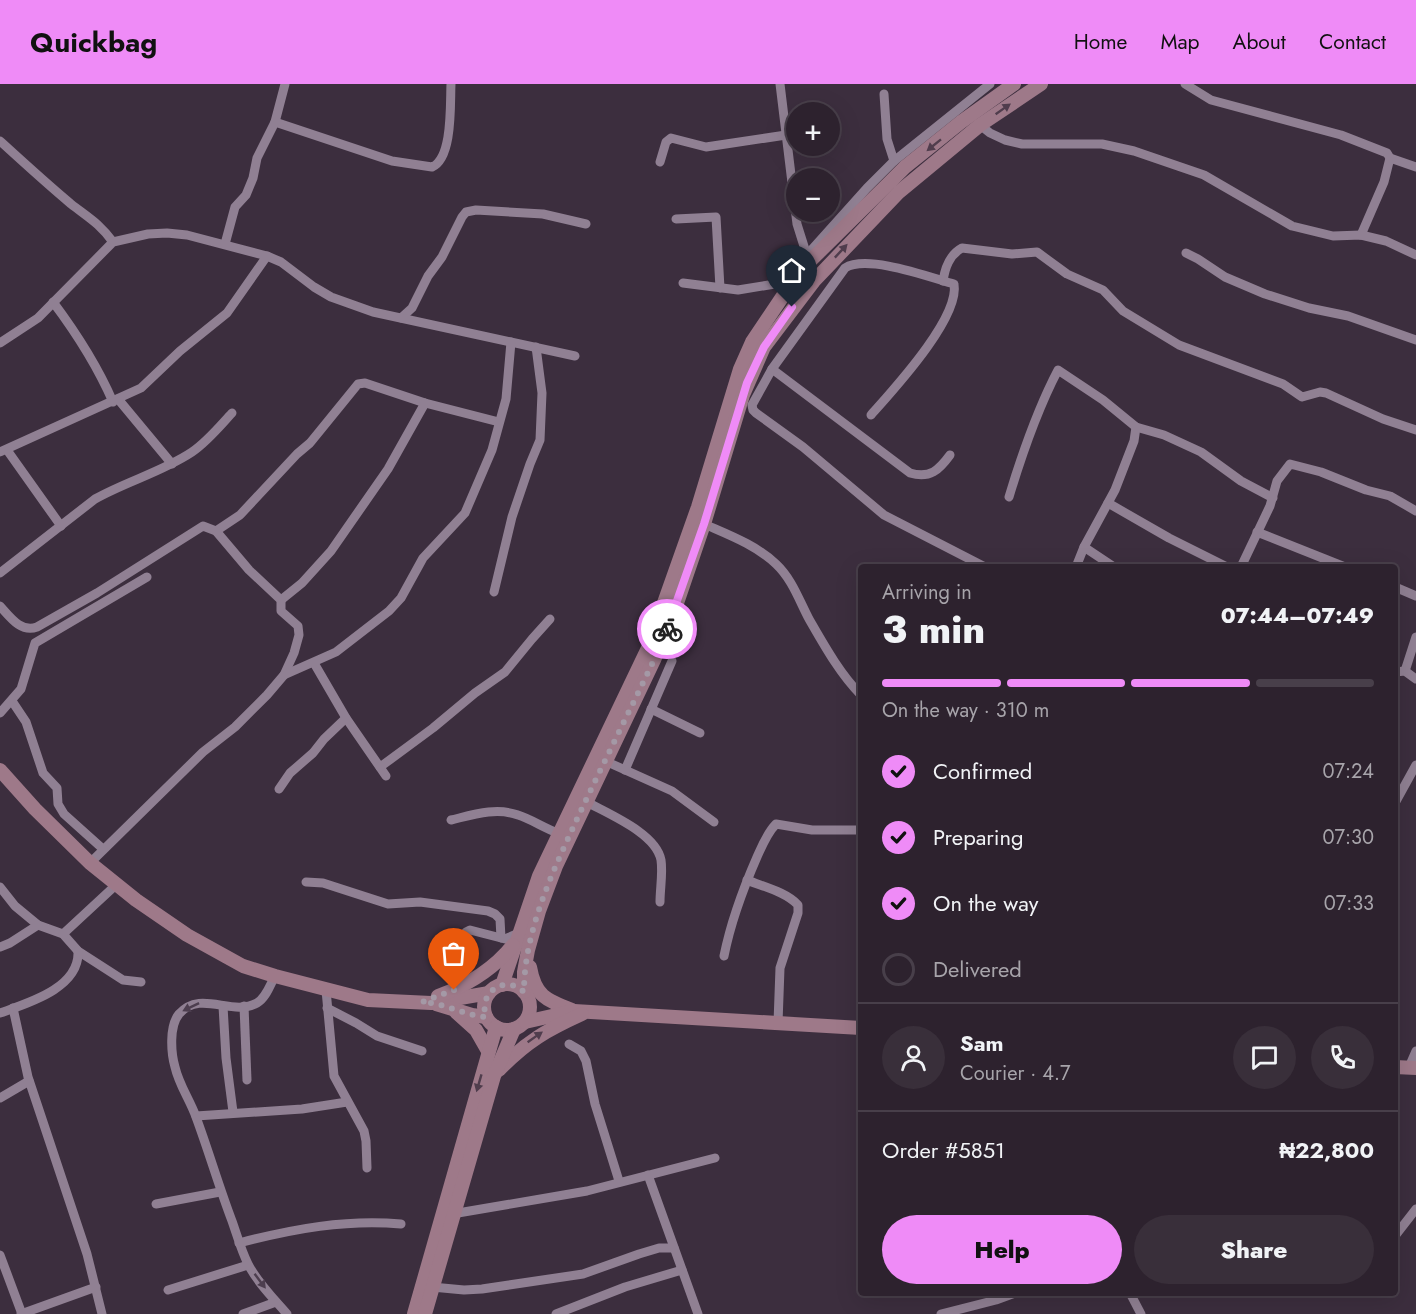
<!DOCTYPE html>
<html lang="en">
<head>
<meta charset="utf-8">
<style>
	:root { --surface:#2d222e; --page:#392f3a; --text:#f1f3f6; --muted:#a7a4aa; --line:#483f4a; --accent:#ef8bf7 }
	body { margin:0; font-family:Jost,sans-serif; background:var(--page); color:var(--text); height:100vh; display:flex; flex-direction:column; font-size:22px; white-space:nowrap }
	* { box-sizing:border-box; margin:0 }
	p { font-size:20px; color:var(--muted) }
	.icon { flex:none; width:33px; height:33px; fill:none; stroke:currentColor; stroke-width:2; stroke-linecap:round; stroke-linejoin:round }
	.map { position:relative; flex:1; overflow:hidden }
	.drawer { position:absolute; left:858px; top:480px; width:540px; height:732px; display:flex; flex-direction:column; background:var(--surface); border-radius:6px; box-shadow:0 6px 24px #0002,0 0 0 2px var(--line) }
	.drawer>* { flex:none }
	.fabs { position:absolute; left:786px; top:18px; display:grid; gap:12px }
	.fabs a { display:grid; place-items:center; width:54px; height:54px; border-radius:50%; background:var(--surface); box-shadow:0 6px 24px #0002,0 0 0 2px var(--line); font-size:30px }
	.pin { position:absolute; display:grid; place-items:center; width:51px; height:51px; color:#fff; margin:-62px -26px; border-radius:50% 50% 50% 0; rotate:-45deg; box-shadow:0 0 6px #0007 }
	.pin .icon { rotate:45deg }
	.courier { position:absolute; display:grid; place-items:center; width:60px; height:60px; margin:-30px; border:4px solid #ef8bf7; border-radius:50%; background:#fff; color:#222; box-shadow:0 2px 8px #0007 }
	.head em { font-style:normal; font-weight:800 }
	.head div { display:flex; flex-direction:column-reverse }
	.head { display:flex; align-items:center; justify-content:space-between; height:102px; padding:0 24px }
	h1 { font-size:39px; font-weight:800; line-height:45px }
	.bar { display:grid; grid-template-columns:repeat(4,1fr); gap:9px 6px; align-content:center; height:72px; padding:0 24px }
	.bar i { height:8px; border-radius:4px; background:var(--line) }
	.bar .on { background:var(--accent) }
	.bar p { grid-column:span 4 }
	.line { display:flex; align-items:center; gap:15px; padding:0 24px; border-top:2px solid var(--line) }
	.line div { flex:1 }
	.round { display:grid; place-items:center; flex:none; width:63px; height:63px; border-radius:32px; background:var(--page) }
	ol { padding:0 24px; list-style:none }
	li { display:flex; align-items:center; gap:18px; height:66px }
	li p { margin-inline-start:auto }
	li .icon { padding:6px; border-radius:50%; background:var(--accent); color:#111; stroke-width:4 }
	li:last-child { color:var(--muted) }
	li i { width:33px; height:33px; border:3px solid var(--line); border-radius:50% }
	.primary-button { display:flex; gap:12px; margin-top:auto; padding:12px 24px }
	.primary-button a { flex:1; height:69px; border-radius:36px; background:var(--accent); color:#111; font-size:24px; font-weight:800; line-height:69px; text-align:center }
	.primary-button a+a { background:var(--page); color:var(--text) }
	header { display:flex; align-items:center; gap:36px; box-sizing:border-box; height:84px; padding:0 30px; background:var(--accent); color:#111 }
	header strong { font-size:28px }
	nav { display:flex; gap:33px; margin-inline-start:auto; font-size:21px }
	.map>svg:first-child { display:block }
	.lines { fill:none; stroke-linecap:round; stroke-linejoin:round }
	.minor { stroke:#908093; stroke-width:9 }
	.secondary { stroke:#9e7989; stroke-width:14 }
	.oneway { fill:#503d4d }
	.oneway2 { fill:#4d3e4f }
	.done { stroke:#a499a6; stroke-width:6; stroke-dasharray:0 10.8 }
	.route { stroke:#ef8bf7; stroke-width:8 }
</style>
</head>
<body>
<header>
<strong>Quickbag</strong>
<nav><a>Home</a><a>Map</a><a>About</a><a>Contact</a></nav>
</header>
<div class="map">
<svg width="1416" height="1230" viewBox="0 0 1416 1230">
	<rect width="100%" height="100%" fill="#3c2e3e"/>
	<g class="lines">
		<g class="minor">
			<polyline points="780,0 797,140 808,175"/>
			<polyline points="1185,0 1211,16 1341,51 1387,69 1390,74 1384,98 1361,151"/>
			<polyline points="884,10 887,55 894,77"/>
			<path d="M275 38 392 77 432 83C453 74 450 20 451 0"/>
			<polyline points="980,41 990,49 1005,56 1022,60 1102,60 1134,67 1204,91 1292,142 1333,152 1361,151 1386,157 1416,171"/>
			<path d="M0 57C23 78 47 100 71 120 89 134 99 139 113 158"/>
			<polyline points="1390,74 1416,83"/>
			<polyline points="660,78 666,58 671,54 706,63 786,51"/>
			<polyline points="676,135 716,133 720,204"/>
			<polyline points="225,160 235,123 246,111 253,94 257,74 275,38 285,0"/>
			<polyline points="1186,169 1198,175 1225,193 1265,210 1309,224 1348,232 1416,256"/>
			<polyline points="806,172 867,104 894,77 990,0"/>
			<path d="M943 197C945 184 949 171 962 164L1012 170 1037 168 1067 190 1103 206 1123 227 1179 261 1283 300 1302 313 1320 308 1326 309 1383 335 1416 346"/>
			<polyline points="683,199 738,206 793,197"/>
			<path d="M53 218C77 250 97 281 113 318"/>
			<polyline points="401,234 412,224 428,192 442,173 462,133 466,128 476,126 543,130 586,140"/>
			<polyline points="0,259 38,234 113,158 148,150 167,149 187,151 267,172 281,178 314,203 331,213 373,228 575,272"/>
			<path d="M772 285 845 184C867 170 929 193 954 200 960 234 893 306 871 331"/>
			<polyline points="118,315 172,380"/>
			<polyline points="7,366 61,442"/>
			<polyline points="0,368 141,304 180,267 227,229 267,172"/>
			<path d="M950 371C939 386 930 395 910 389L772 285 752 321 753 326 756 329 803 363 884 431 985 483"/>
			<path d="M1009 413C1022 370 1037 326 1058 286L1103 316 1136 343 1164 351 1201 368 1241 397 1273 414"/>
			<polyline points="1108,419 1169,454 1227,483"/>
			<path d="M704 440C729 451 756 461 776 480 792 495 799 516 809 535 824 561 840 590 861 611"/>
			<polyline points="216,447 240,431 297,370 310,359 358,300 365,299 425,319 499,338"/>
			<polyline points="1257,448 1345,483"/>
			<polyline points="1084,463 1114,483"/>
			<polyline points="1076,483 1084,463 1115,406 1134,357 1136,343"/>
			<polyline points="1241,483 1270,422 1277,397 1290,380 1321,388 1366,406 1390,412 1416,427"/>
			<path d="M0 489 95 415C127 397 162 388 192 368 207 358 220 342 232 329"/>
			<polyline points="1395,503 1416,512"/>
			<polyline points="494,508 512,433 530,380 540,356 542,309 536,263"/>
			<polyline points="281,516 302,499 331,467 388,385 425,319"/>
			<path d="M0 522C10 533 21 549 37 543L97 509 203 442 216 447 249 486 281 516V527L298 542 299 551 294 569 284 591 267 611 235 643 203 668 90 779"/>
			<polyline points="314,579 346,634 386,692"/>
			<polyline points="1405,587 1416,553"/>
			<polyline points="1395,588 1405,587 1416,595"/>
			<polyline points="284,591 336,568 389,527 401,514 423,474 465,429 492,366 506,315 511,258"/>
			<polyline points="12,617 26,638 43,689 57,704 58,720 64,730 103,765"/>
			<polyline points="651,625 700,649"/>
			<polyline points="0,629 21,605 35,559 147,493"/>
			<polyline points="605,677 672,707 714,738"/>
			<polyline points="380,683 433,644 475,609 505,588 532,555 550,535"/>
			<polyline points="625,686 672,577"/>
			<polyline points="279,705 290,689 313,669 324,655 346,634"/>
			<path d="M585 717C608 730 656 749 661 776 663 789 660 805 660 818"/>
			<polyline points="1395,719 1416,681"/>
			<path d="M451 736C472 731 496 723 518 731 531 735 544 744 558 749"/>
			<path d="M747 796C764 803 786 808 798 821V829L780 884 778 939"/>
			<polyline points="306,798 323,799 388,820 420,818 488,827 495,830 500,835 501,854"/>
			<polyline points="0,803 15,822 38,841 63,850 78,867 123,896 141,898"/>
			<polyline points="63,850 117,800"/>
			<polyline points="0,863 10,859 38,841"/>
			<path d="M724 872C731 837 743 805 757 773 762 762 767 749 776 740L812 746H861"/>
			<polyline points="456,880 466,848 470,846 505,855 519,849"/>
			<path d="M275 892C270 901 266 914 257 919 231 933 201 905 179 930 169 942 171 969 175 983 179 1001 190 1016 196 1033 209 1068 219 1103 232 1137 237 1151 241 1166 248 1180 257 1198 274 1215 287 1230"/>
			<polyline points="326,906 334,992 364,1047 366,1057 367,1084"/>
			<polyline points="223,922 226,974 233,1028"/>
			<polyline points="244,922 247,996"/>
			<polyline points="13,924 28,993 87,1170 102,1230"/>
			<polyline points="327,924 356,939 377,952 422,967"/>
			<path d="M0 929C28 919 80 904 78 867"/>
			<polyline points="569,960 581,967 586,977 595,1020 619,1097"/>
			<polyline points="1409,983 1416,967"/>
			<polyline points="0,1014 29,997"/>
			<polyline points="196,1032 302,1025 347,1018"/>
			<polyline points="648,1091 698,1230"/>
			<polyline points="156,1120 220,1108"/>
			<polyline points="452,1130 587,1107 715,1074"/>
			<polyline points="1395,1152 1416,1125"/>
			<path d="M239 1159C293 1145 346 1135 401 1140"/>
			<polyline points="0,1171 22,1230"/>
			<polyline points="432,1203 464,1206 482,1205 583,1190 639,1170 659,1164 674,1164"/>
			<polyline points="168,1206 248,1181"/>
			<polyline points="1130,1209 1141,1230"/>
			<polyline points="21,1230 96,1203"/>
			<polyline points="243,1230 276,1218"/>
			<polyline points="556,1230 625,1203 682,1186"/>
			<polyline points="941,1230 996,1216 1015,1209"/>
		</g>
		<g class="secondary">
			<polyline points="0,686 35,725 90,779 136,816 187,851 243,882 275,892 368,916 431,919 489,909"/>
			<path d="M530 883C535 912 546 916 572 926"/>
			<circle cx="507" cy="923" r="23"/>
			<polyline points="502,901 539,792 648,564 698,423 740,285 752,258 793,197 810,177 888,100 905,83 961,38 1014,0"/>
			<polyline points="524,908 524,888 528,866 539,827 556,782 654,576 675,525 704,440 743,311 764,263 814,197 899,108 980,41 1041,0"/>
			<path d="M438 912C468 901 493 886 513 861"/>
			<polyline points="436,920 472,931 486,933"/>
			<polyline points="456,928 476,946 488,967"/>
			<polyline points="525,938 574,927 861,944"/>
			<polyline points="1395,983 1416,984"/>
			<path d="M499 986C527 957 547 946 582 930"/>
			<polyline points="414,1230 496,943"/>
			<polyline points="425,1230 494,992 514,945"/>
		</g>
	</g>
	<defs><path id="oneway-solid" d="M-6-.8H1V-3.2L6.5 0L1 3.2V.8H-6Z" transform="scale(1.5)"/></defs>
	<g class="oneway">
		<use href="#oneway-solid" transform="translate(1003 25) rotate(-35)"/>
		<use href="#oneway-solid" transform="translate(934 61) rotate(141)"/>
		<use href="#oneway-solid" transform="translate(841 167) rotate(-47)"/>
		<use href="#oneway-solid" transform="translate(535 953) rotate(-35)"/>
		<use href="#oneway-solid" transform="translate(479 999) rotate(106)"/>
	</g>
	<g class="oneway2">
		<use href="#oneway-solid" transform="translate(191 923) rotate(154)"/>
		<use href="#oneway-solid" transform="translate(260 1197) rotate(53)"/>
	</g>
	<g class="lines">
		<path class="done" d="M454 906 422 918C444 919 464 931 486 933 478 908 505 890 524 908 524 847 553 787 578 733 603 680 629 628 654 576L667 545"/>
		<polyline class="route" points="667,545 704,440 747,299 764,263 792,223"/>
	</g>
</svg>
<div class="fabs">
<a>+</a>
<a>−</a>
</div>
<div class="pin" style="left:454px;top:906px;background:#ea580c"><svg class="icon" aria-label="bag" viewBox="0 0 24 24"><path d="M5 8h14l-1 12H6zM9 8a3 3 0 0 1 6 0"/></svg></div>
<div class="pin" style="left:792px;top:223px;background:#1f2937"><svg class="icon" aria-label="home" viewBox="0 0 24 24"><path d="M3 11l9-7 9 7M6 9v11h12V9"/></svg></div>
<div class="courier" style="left:667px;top:545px"><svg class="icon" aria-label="bike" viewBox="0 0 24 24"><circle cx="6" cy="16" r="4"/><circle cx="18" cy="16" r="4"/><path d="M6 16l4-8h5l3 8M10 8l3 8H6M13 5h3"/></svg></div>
<section class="drawer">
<div class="head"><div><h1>3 min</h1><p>Arriving in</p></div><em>07:44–07:49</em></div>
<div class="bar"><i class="on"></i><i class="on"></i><i class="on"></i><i></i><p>On the way · 310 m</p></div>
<ol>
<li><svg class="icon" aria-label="check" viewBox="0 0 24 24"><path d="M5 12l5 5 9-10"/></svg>Confirmed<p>07:24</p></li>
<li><svg class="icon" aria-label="check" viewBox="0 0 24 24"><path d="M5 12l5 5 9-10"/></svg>Preparing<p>07:30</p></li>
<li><svg class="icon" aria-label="check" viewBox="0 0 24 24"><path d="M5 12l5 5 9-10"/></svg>On the way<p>07:33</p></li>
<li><i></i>Delivered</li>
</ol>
<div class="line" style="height:108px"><a class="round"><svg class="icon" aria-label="person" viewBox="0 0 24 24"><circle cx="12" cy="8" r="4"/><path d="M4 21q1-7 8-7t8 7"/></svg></a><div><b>Sam</b><p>Courier · 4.7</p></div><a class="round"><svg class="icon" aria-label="chat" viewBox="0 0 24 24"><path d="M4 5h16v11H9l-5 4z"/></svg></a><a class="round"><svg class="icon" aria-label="phone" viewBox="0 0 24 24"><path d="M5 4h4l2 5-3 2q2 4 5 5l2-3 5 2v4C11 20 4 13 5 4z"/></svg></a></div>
<div class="line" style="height:78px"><div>Order #5851</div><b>₦22,800</b></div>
<div class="primary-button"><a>Help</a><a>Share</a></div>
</section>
</div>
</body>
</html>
